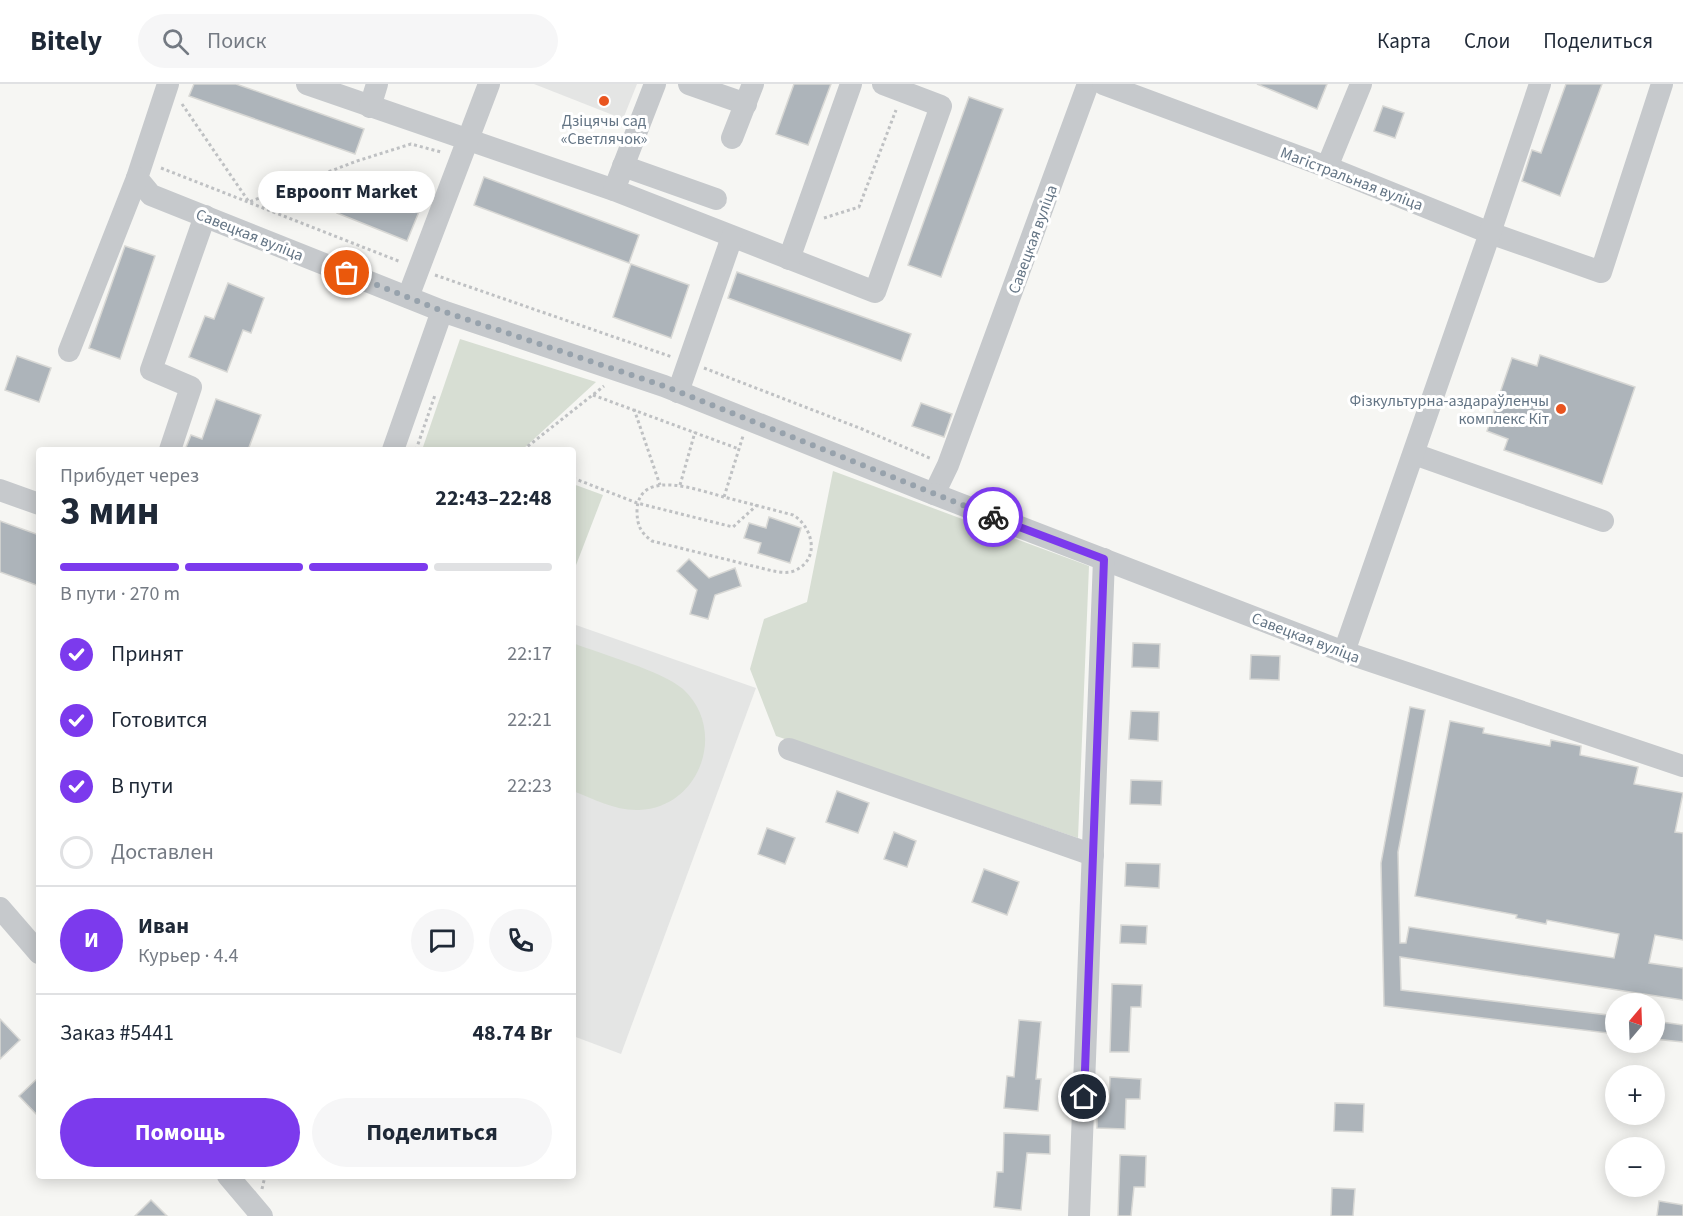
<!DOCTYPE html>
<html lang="ru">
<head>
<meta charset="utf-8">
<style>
	:root { --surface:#fff; --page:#f6f6f7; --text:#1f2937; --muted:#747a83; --line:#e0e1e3; --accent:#7c3aed }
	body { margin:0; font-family:"Source Sans 3",sans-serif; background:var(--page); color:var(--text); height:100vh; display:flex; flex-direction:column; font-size:22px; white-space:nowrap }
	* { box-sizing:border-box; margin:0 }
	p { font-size:20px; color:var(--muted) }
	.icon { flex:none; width:33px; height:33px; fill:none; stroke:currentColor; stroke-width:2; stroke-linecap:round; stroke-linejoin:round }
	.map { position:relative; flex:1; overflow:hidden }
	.side { position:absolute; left:36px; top:363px; width:540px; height:732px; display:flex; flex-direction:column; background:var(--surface); border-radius:6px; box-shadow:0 3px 15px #0003 }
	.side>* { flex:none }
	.needle { width:39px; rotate:19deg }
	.fabs { position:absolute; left:1605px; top:909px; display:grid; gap:12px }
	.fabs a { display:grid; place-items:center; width:60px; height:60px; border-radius:50%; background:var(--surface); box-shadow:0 3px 15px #0003; font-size:30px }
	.pin { position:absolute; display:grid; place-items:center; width:51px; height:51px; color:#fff; margin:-26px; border:3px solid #fff; border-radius:50%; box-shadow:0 2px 6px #0007 }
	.courier { position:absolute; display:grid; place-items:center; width:60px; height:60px; margin:-30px; border:4px solid #7c3aed; border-radius:50%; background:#fff; color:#222; box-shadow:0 2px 8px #0007 }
	.bubble { position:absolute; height:42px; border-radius:21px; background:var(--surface); box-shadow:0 3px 15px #0003; font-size:20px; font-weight:700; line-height:42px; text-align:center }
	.head em { font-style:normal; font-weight:700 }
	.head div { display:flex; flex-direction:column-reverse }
	.head { display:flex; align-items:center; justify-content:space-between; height:102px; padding:0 24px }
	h1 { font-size:39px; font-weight:700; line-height:45px }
	.bar { display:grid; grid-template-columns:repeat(4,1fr); gap:9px 6px; align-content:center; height:72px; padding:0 24px }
	.bar i { height:8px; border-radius:4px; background:var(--line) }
	.bar .on { background:var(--accent) }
	.bar p { grid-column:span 4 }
	.line { display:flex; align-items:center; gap:15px; padding:0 24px; border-top:2px solid var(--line) }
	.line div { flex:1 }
	.round { display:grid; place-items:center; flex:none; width:63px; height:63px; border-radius:32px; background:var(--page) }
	ol { padding:0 24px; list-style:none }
	li { display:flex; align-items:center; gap:18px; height:66px }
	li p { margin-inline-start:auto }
	li .icon { padding:6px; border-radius:50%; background:var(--accent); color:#fff; stroke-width:4 }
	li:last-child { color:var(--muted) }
	li i { width:33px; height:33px; border:3px solid var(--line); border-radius:50% }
	.primary-button { display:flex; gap:12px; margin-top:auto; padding:12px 24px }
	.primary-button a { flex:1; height:69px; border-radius:36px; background:var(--accent); color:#fff; font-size:24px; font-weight:700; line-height:69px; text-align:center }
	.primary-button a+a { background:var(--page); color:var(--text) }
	header { display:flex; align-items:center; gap:36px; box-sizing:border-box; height:84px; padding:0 30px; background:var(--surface); border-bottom:2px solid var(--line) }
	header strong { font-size:28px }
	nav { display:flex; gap:33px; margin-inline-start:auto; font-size:21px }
	.search { width:420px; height:54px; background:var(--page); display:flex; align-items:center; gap:15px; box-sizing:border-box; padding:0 21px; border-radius:33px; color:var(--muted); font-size:22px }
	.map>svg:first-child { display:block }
	.built { fill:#e4e5e4 }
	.green { fill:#d7ded3 }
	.building { fill:#adb4ba; stroke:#d8d8d5; stroke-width:1.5 }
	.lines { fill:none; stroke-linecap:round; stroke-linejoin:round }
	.path { stroke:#bfc1c3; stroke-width:3; stroke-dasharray:3 3; stroke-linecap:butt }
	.minor { stroke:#c6c9cc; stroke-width:22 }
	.done { stroke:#97a2ac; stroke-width:6; stroke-dasharray:0 10.8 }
	.route { stroke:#7c3aed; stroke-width:8 }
	.poi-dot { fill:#e95520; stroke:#fff; stroke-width:2 }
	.labels { text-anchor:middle; stroke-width:6; stroke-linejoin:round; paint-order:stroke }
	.poi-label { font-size:16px; fill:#647585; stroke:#fff }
	.street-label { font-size:16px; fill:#647585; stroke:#fff }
</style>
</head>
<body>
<header>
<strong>Bitely</strong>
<div class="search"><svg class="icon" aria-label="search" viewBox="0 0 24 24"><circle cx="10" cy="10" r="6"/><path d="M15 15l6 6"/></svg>Поиск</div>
<nav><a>Карта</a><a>Слои</a><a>Поделиться</a></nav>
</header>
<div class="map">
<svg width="1683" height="1132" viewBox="0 0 1683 1132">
	<rect width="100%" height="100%" fill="#f6f6f3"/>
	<g class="built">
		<polygon points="534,0 637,0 623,35"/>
		<polygon points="573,540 756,604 621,970 573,952"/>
	</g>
	<g class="green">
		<polygon points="460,255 596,298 522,366 422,366"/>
		<polygon points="833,387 1089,482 1078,754 776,652 750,585 764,535 807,518"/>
		<polygon points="573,400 603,411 573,489"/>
		<path d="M573 559C601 570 662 587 683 605 728 646 700 724 639 726 616 727 594 715 573 707Z"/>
	</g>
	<g class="building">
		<polygon points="194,0 236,0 364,45 355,70 189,12"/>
		<polygon points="794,0 831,0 808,61 776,50"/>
		<polygon points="1257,0 1327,0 1317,25"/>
		<polygon points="1566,0 1602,0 1560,112 1522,97 1532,66 1541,69"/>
		<polygon points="969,13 1003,25 941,193 908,181"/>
		<polygon points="1383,22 1404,29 1395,54 1374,47"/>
		<polygon points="353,90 423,118 407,157 337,129"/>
		<polygon points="484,93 639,151 629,179 474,121"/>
		<polygon points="125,162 155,172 120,275 89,264"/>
		<polygon points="631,180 689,201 671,254 613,233"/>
		<polygon points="737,188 911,250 901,277 728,214"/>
		<polygon points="228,199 264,214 251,249 243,246 227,288 189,273 205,232 214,235"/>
		<polygon points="1540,271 1635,303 1602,400 1504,366 1508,355 1487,347 1512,274 1537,282"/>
		<polygon points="17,272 51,284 39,318 5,306"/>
		<polygon points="216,315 261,331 248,366 185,366 191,351 202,355"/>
		<polygon points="921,319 952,330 944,353 912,342"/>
		<polygon points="769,433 801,444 790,479 758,469 761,459 744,454 749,439 766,444"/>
		<polygon points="0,437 39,451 39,502 0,488"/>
		<polygon points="689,475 709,494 735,484 741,502 715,511 708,535 690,530 697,506 677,487"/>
		<polygon points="1133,559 1160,560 1159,584 1132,583"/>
		<polygon points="1251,571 1280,572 1279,596 1250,595"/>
		<polygon points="1410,623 1425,626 1398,768 1400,859 1406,859 1409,843 1614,874 1619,850 1547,836 1546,840 1516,834 1517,831 1415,812 1450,637 1484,644 1483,649 1550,662 1551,656 1581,662 1580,671 1638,683 1634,700 1683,709 1675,748 1683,749 1683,856 1655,851 1649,879 1683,884 1683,916 1400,873 1401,906 1616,932 1616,950 1384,922 1381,779"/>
		<polygon points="1131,627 1159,628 1158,657 1129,655"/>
		<polygon points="1131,696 1162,697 1161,721 1130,720"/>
		<polygon points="837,707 869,719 858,749 826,738"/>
		<polygon points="767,744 795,754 785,780 758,770"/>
		<polygon points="894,748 916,757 907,783 884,775"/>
		<polygon points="1126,779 1160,780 1159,804 1125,802"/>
		<polygon points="984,785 1019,798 1007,831 972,818"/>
		<polygon points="1121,841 1147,842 1146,860 1120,859"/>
		<polygon points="1112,900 1142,901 1141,923 1131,923 1129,968 1110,968"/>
		<polygon points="0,935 20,956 0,975"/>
		<polygon points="1019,936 1041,938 1036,995 1041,995 1038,1027 1004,1024 1007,992 1014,993"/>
		<polygon points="1654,937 1683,941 1683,958 1654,955"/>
		<polygon points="39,993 39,1033 19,1012"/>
		<polygon points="1110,993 1141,995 1140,1015 1126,1015 1125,1045 1097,1044 1097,1018 1109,1018"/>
		<polygon points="1335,1019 1364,1020 1363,1048 1334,1047"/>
		<polygon points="1004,1049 1050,1051 1050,1070 1027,1069 1021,1126 994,1123 997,1088 1003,1088"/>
		<polygon points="1120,1071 1146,1072 1145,1103 1134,1103 1131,1132 1118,1132"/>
		<polygon points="1332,1104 1355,1105 1353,1132 1331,1132"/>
		<polygon points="151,1116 167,1132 135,1132"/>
		<polygon points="1659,1117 1683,1121 1683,1132 1657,1132"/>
	</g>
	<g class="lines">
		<g class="path">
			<polyline points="182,20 249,118 357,77 411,60 441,68"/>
			<polyline points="161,84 401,178"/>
			<polyline points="824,134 859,123 896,26"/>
			<polyline points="435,191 672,273"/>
			<polyline points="704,284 862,345 932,375"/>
			<polyline points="593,311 739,365"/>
			<polyline points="634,325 660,401"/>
			<polyline points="416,366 435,311"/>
			<polyline points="523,366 604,302"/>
			<polyline points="573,394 637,419 733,443 757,421"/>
			<polyline points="680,401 695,348"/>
			<path d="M724 413C701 407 639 383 637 426 637 441 640 448 652 457L773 487C780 488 789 490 796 486 821 474 812 442 793 431L724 413 743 352"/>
			<polyline points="262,1105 265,1092"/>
		</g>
		<g class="minor">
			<polyline points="168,0 137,94 151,111 442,227 664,302 934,410 948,381 1088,0"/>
			<polyline points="307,0 614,106 875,208 941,22 883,0"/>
			<polyline points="689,0 746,20"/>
			<polyline points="1103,0 1327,83 1490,149 1601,188 1662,0"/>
			<polyline points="370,23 377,0"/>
			<polyline points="732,54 753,0"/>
			<polyline points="623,82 716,115"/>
			<polyline points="1327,83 1361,0"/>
			<polyline points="614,106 655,0"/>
			<polyline points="789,175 851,0"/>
			<polyline points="408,213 489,0"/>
			<polyline points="69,267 137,94"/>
			<polyline points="678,308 732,153"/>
			<polyline points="170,366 191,303 151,286 205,132"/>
			<polyline points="393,366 442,227"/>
			<polyline points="1414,370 1603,437"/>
			<polyline points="0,406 39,420"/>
			<polyline points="934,410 1344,568 1683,682"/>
			<polyline points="1344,568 1490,149 1540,0"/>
			<polyline points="789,665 1093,771"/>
			<polyline points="0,824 39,869"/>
			<polyline points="228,1092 262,1132"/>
			<polyline points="1079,1132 1104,475"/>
		</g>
	</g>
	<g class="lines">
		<polyline class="done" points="347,189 442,227 664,302 993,433"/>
		<polyline class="route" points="993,433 1104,475 1084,1013"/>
	</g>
	<g class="poi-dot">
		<circle cx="604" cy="17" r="6"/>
		<circle cx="1561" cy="325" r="6"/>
	</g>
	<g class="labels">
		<g class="poi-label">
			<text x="604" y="42">Дзіцячы сад<tspan x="604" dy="18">«Светлячок»</tspan></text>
			<text x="1549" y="322" text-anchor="end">Фізкультурна-аздараўленчы<tspan x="1549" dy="18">комплекс Кіт</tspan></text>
		</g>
		<g class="street-label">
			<text transform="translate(1352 94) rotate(21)" y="6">Магістральная вуліца</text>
			<text transform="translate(250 150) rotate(22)" y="6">Савецкая вуліца</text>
			<text transform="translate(1032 155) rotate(-70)" y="6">Савецкая вуліца</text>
			<text transform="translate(1306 553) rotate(21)" y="6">Савецкая вуліца</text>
		</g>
	</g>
</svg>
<div class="fabs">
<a><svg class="needle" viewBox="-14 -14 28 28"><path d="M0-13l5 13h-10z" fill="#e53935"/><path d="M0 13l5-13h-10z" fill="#747a83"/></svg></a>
<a>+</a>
<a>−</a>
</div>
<div class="pin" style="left:347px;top:189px;background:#ea580c"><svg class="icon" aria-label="bag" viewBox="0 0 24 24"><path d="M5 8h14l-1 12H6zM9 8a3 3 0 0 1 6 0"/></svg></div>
<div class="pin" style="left:1084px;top:1013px;background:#1f2937"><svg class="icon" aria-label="home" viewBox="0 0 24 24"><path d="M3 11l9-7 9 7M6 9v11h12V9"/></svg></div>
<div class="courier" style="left:993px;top:433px"><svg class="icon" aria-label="bike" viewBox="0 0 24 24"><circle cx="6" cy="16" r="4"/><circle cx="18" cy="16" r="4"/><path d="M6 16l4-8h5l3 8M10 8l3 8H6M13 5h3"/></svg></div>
<div class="bubble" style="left:258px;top:87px;width:177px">Евроопт Market</div>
<section class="side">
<div class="head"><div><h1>3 мин</h1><p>Прибудет через</p></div><em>22:43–22:48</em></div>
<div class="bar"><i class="on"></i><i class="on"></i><i class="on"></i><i></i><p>В пути · 270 m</p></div>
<ol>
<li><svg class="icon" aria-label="check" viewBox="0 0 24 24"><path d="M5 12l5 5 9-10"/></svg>Принят<p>22:17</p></li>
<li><svg class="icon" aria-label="check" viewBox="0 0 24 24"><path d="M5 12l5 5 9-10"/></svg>Готовится<p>22:21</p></li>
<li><svg class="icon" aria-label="check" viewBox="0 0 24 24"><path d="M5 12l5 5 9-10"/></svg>В пути<p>22:23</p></li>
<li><i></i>Доставлен</li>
</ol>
<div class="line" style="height:108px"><b class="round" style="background:var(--accent);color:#fff">И</b><div><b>Иван</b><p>Курьер · 4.4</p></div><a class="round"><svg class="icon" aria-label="chat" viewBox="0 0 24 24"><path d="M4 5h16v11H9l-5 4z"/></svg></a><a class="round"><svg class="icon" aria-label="phone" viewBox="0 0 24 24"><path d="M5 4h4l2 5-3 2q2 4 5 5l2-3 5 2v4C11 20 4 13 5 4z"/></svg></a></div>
<div class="line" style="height:78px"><div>Заказ #5441</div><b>48.74 Br</b></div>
<div class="primary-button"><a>Помощь</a><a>Поделиться</a></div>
</section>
</div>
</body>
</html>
